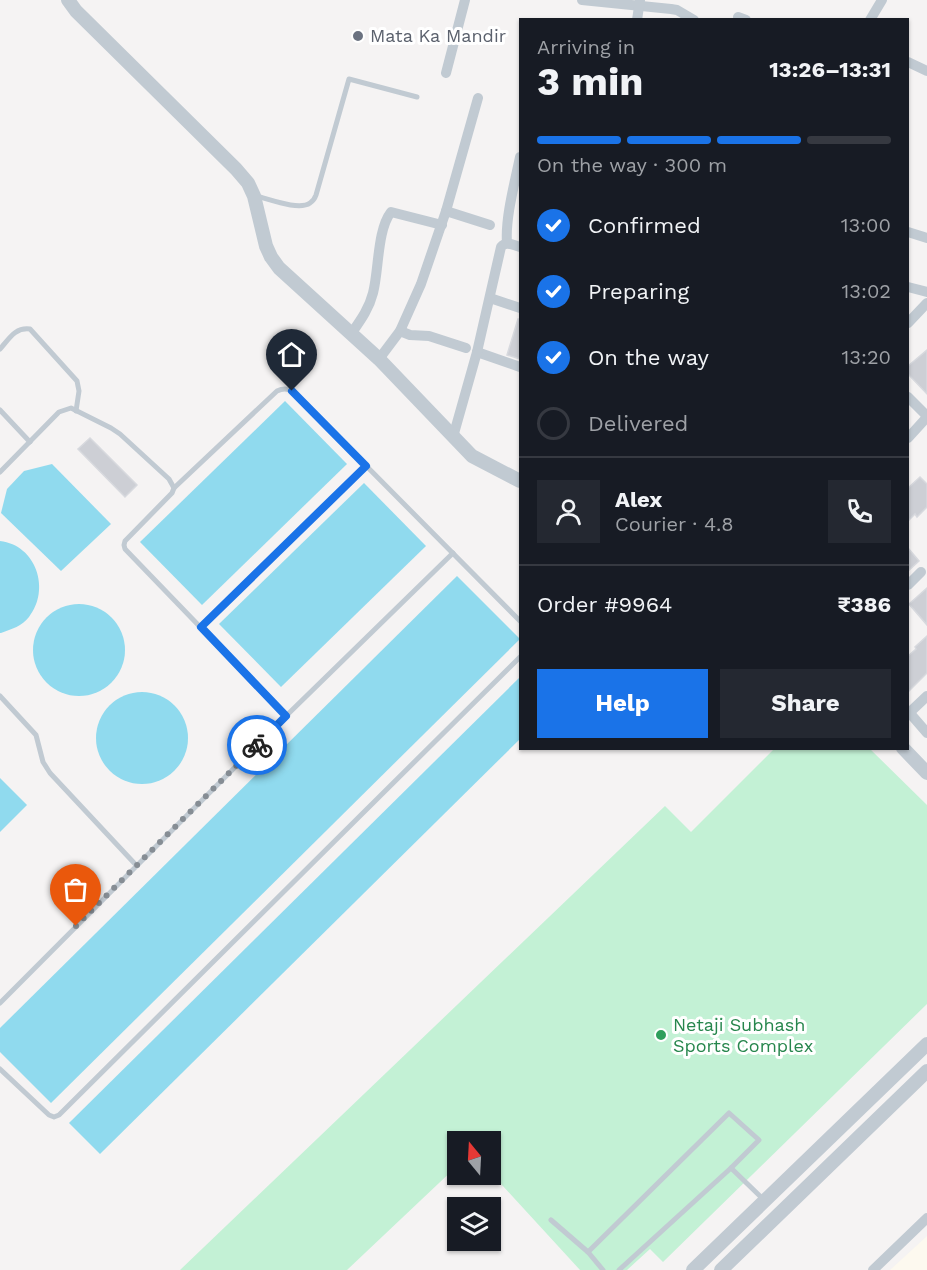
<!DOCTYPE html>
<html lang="en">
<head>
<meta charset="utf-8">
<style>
	:root { --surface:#171b24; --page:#242831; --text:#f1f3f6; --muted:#9ea1a6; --line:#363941; --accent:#1a73e8 }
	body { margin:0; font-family:"Work Sans",sans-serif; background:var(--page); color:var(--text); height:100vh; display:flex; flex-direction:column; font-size:22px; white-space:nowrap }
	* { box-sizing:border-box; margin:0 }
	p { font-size:20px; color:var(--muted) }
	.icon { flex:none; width:33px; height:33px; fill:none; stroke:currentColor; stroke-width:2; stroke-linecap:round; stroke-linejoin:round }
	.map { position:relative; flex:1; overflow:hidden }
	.details { position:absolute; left:519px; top:18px; width:390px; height:732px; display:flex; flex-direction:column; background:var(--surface); border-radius:0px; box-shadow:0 2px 4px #0004 }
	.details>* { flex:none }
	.needle { width:39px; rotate:342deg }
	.tools { position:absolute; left:447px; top:1131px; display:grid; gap:12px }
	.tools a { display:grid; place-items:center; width:54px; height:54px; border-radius:0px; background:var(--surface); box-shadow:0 2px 4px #0004; font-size:30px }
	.pin { position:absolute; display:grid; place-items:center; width:51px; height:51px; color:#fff; margin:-62px -26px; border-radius:50% 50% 50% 0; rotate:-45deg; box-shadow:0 0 6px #0007 }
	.pin .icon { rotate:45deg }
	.courier { position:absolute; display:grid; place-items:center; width:60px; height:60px; margin:-30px; border:4px solid #1a73e8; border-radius:50%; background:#fff; color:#222; box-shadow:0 2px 8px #0007 }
	.head em { font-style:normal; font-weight:700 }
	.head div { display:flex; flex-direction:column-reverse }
	.head { display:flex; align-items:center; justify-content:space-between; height:102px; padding:0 18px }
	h1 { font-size:39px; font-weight:700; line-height:45px }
	.bar { display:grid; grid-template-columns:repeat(4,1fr); gap:9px 6px; align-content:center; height:72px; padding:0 18px }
	.bar i { height:8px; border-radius:4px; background:var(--line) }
	.bar .active { background:var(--accent) }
	.bar p { grid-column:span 4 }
	.line { display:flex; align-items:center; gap:15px; padding:0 18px; border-top:2px solid var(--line) }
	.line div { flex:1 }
	.round { display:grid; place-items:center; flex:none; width:63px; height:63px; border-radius:0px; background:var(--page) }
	ol { padding:0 18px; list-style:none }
	li { display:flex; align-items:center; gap:18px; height:66px }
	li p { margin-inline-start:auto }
	li .icon { padding:6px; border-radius:50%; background:var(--accent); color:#fff; stroke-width:4 }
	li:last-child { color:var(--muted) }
	li i { width:33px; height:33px; border:3px solid var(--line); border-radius:50% }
	.button { display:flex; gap:12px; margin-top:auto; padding:12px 18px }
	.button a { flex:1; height:69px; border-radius:0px; background:var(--accent); color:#fff; font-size:24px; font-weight:700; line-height:69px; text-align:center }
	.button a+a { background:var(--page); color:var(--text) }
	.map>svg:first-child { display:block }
	.commercial { fill:#fdf9ef }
	.green { fill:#c3f1d5 }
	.water { fill:#90daee }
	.building { fill:#cdcfd5; stroke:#d7d9de; stroke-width:1.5 }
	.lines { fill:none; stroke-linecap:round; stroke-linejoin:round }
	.service { stroke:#c1cad2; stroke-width:5 }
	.minor { stroke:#c1cad2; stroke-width:10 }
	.tertiary { stroke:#c1cad2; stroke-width:14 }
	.done { stroke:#868d94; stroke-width:6; stroke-dasharray:0 10.8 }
	.route { stroke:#1a73e8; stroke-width:8 }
	.worship-dot { fill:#6b7280; stroke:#fff; stroke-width:2 }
	.leisure-dot { fill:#2e9e5b; stroke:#fff; stroke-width:2 }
	.labels { text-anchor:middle; stroke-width:6; stroke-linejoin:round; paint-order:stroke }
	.worship-label { font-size:18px; fill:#5b616d; stroke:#fff; text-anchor:start }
	.leisure-label { font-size:18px; fill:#27864d; stroke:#fff; text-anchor:start }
</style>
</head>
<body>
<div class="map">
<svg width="927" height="1270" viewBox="0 0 927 1270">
	<rect width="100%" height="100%" fill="#f5f3f3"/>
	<polygon class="commercial" points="927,1236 927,1270 890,1270"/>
	<polygon class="green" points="775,748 870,749 927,805 927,1004 663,1262 650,1249 627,1270 580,1270 491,1173 490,1142 458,1142 457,1166 347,1270 180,1270 665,806 691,832"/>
	<g class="water">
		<polygon points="285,401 347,464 202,605 140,542"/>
		<polygon points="52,464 111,524 61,571 1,513 7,489 24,471"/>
		<polygon points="364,483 426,546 281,687 219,624"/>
		<path d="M0 541C36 545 51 589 29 617 22 626 12 629 1 633H0Z"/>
		<polygon points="457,576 520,639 51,1103 0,1052 0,1028"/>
		<circle cx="79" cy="650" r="46"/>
		<polygon points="520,677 520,739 100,1154 69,1123"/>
		<circle cx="142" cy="738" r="46"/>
		<polygon points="0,778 27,805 0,832"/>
	</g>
	<g class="building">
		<polygon points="518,319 520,319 520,359 507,355"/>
		<polygon points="927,350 927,394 908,374 908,366"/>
		<polygon points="90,438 137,485 125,497 78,449"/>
		<polygon points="920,477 927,484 927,507 917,517 915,514 908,521 908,488"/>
		<polygon points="908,548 919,561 908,571"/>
		<polygon points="927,588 927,625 909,604"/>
		<polygon points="927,636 927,673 908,692 908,656 916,649 915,647"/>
	</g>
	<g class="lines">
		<g class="service">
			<path d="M256 196C269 199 299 211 310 203 313 201 315 198 316 195L349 79 417 97"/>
			<path d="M0 349C9 339 15 327 30 329L77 381 79 391 76 411"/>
			<polyline points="0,410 30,442"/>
			<polyline points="0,472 59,412 71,408 111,428 120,434 169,479 174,488 172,493 125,541 124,545 125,549 286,716"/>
			<path d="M174 488 277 391C283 388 287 388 292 391L520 621"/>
			<polyline points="201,627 366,466"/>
			<polyline points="0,696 36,735 43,762 50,773 136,865"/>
			<polyline points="0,1003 286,716 453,553"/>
			<polyline points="0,1069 49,1115 54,1117 59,1115 520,657"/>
			<polyline points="731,1168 763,1199"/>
			<polyline points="551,1220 588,1252 603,1270"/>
			<polyline points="588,1252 729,1113 759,1140 731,1168 619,1270"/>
		</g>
		<g class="minor">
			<polyline points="582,0 671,9 677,10 694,20"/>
			<polyline points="738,17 746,20"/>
			<polyline points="637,20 640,0"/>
			<polyline points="870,20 882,0"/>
			<polyline points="908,62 927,71"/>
			<polyline points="446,73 465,0"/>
			<polyline points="446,211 490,225"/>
			<polyline points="908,232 927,238"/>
			<path d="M507 243C505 218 515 182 520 157"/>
			<polyline points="908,287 927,292"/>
			<polyline points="490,298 520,308"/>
			<polyline points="908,323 927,303"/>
			<polyline points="400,331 410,335 429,336 466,348"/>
			<path d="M351 334C360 321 369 309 373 293 379 270 377 230 391 212L442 225"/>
			<polyline points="477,352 520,367"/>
			<polyline points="379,359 400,331 421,284 446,211 478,98"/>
			<polyline points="908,397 927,416"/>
			<path d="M453 437 477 352 501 247C506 241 513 245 520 247"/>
			<polyline points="908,438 927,417"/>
			<polyline points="908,585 921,572"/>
			<polyline points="908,711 927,733"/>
			<polyline points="909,713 927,696"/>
			<polyline points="873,1270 927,1218"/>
		</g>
		<g class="tertiary">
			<polyline points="68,0 76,11 236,169 248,183 254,196 266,246 271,257 279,268 379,359 472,456 520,481"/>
			<polyline points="903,748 927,773"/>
			<polyline points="693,1270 927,1044"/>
			<polyline points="721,1270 927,1071"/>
		</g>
	</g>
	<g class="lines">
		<polyline class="done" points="76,926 257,745"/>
		<polyline class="route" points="257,745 286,716 201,627 366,466 292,391"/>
	</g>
	<circle class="worship-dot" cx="358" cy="36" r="6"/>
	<circle class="leisure-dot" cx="661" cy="1035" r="6"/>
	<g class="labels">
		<g class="worship-label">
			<text x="370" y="42">Mata Ka Mandir</text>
		</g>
		<g class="leisure-label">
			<text x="673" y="1031">Netaji Subhash<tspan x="673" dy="21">Sports Complex</tspan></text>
		</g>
	</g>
</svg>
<div class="tools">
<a><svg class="needle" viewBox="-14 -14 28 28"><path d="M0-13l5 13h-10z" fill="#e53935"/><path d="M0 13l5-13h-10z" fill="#9ea1a6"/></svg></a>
<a><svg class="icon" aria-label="layers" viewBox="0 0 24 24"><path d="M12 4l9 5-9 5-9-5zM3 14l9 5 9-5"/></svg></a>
</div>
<div class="pin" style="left:76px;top:926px;background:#ea580c"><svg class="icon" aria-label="bag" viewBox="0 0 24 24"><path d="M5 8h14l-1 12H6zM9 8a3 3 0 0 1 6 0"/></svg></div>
<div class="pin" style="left:292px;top:391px;background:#1f2937"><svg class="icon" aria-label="home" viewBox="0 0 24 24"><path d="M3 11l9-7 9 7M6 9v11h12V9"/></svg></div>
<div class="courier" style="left:257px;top:745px"><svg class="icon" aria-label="bike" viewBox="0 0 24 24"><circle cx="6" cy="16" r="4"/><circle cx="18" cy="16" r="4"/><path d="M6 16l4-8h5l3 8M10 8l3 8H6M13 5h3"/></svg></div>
<section class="details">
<div class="head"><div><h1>3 min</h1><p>Arriving in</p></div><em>13:26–13:31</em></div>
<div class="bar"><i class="active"></i><i class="active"></i><i class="active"></i><i></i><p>On the way · 300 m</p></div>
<ol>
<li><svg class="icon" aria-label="check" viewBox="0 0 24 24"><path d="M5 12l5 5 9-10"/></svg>Confirmed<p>13:00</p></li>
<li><svg class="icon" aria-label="check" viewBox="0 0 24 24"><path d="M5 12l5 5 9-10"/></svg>Preparing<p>13:02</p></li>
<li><svg class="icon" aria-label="check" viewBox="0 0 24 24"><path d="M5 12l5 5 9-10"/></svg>On the way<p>13:20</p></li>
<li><i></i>Delivered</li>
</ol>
<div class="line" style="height:108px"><a class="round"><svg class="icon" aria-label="person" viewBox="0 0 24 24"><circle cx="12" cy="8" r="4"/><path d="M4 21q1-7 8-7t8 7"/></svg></a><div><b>Alex</b><p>Courier · 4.8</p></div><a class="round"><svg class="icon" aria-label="phone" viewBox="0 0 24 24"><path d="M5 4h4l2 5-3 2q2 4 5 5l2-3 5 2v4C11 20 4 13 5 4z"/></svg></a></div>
<div class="line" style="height:78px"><div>Order #9964</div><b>₹386</b></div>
<div class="button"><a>Help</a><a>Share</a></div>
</section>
</div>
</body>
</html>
